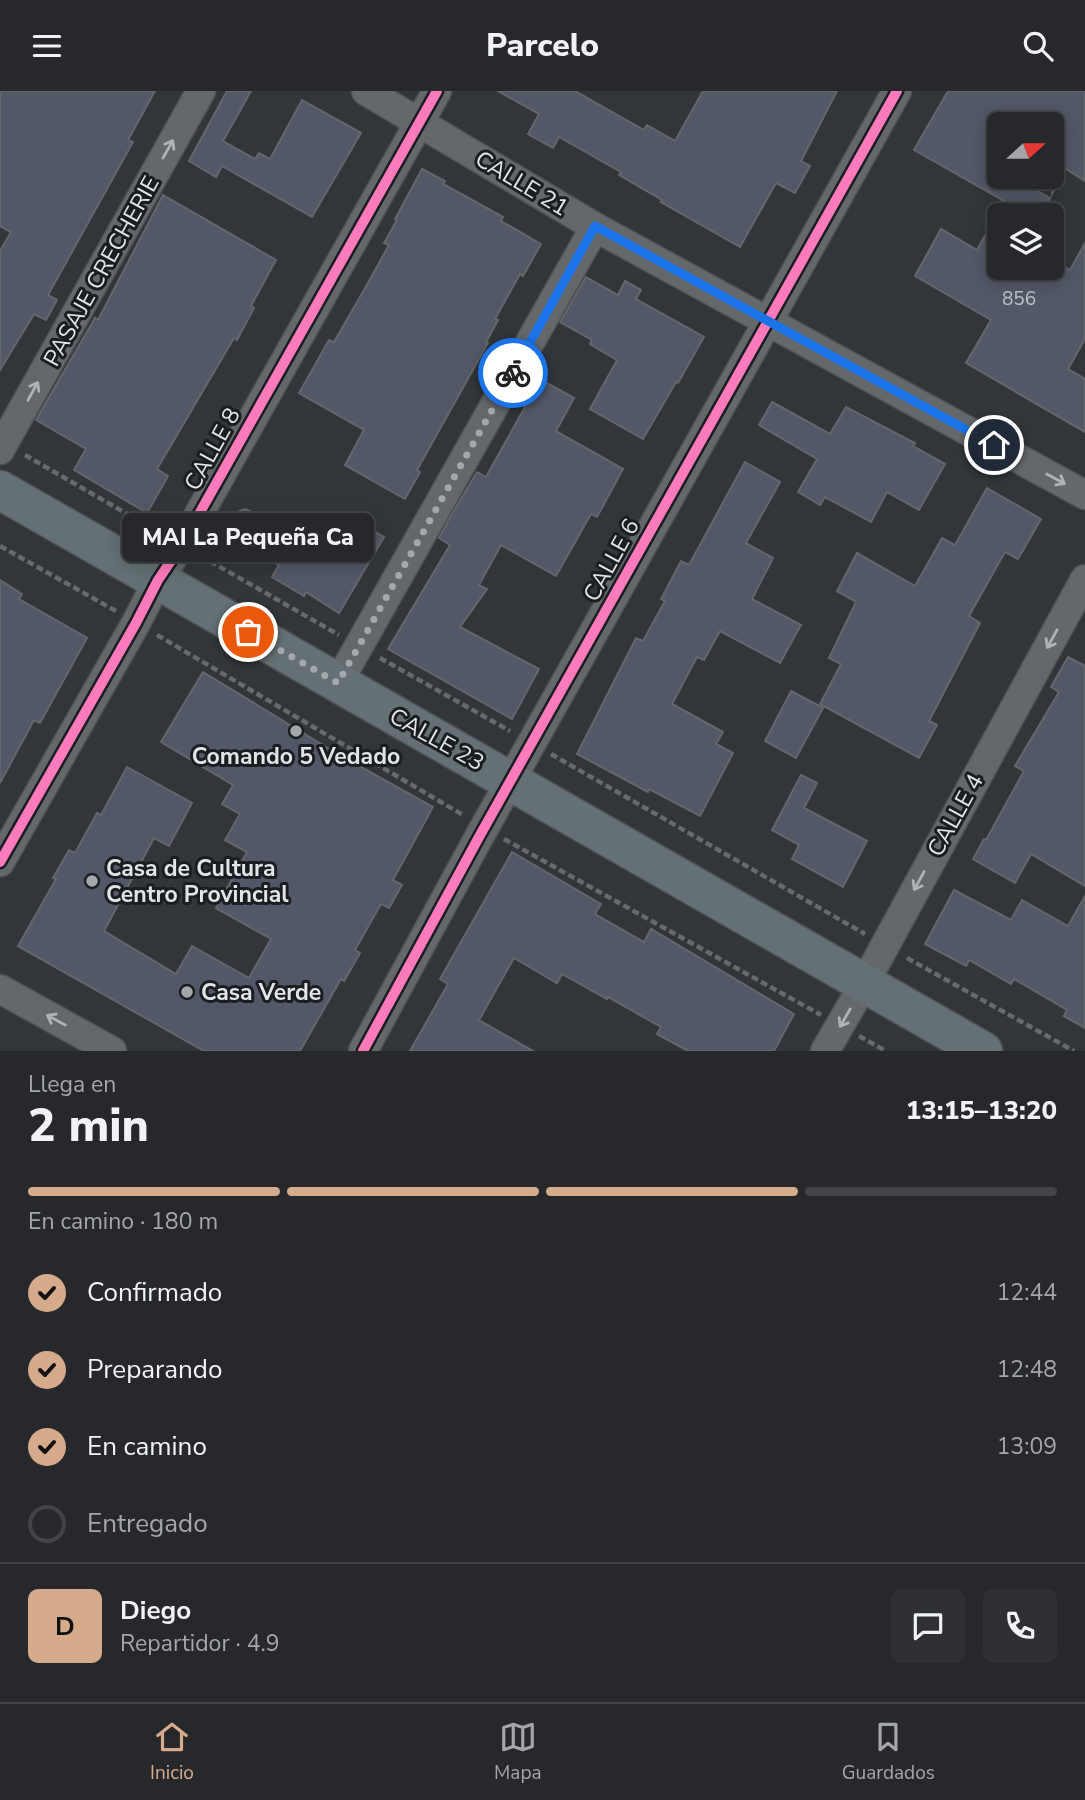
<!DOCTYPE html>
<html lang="es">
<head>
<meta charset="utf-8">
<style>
	:root { --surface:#26282c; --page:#2e3034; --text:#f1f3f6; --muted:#a4a6a9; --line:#424448; --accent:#d6ab8b }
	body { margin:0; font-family:"Nunito Sans",sans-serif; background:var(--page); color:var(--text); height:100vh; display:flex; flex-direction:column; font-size:26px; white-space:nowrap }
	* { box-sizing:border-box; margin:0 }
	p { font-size:23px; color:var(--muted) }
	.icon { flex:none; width:38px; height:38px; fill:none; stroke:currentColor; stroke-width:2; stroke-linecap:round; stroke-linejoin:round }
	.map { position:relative; height:960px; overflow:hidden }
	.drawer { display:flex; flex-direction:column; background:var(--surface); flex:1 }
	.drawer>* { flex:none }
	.needle { width:46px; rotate:69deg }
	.fabs { position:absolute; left:987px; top:21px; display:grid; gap:14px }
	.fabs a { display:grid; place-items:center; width:77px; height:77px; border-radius:10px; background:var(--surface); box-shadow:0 4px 18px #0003,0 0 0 2px var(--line); font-size:35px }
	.pin { position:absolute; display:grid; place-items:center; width:60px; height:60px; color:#fff; margin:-30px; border:4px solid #fff; border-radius:50%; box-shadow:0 2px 7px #0007 }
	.courier { position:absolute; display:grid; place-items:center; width:70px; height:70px; margin:-35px; border:5px solid #1a73e8; border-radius:50%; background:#fff; color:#222; box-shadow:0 2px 9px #0007 }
	.bubble { position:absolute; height:49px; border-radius:10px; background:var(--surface); box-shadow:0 4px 18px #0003,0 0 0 2px var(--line); font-size:23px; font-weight:800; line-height:49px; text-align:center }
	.head em { font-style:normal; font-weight:800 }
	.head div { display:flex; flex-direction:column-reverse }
	.head { display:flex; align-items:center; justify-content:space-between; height:119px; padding:0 28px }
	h1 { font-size:46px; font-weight:800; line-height:52px }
	.bar { display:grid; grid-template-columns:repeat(4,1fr); gap:10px 7px; align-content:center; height:84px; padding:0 28px }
	.bar i { height:9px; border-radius:5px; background:var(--line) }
	.bar .on { background:var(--accent) }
	.bar p { grid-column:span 4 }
	.line { display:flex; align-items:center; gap:18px; padding:0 28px; border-top:2px solid var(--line) }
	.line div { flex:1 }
	.round { display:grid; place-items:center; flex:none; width:74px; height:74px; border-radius:10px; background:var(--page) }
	ol { padding:0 28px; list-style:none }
	li { display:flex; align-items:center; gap:21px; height:77px }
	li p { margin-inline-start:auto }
	li .icon { padding:7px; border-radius:50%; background:var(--accent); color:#111; stroke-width:4 }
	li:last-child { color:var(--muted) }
	li i { width:38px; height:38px; border:4px solid var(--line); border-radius:50% }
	header { display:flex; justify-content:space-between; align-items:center; height:91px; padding:0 28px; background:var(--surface); font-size:32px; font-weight:800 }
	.menu { display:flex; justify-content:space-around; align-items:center; height:98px; border-top:2px solid var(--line); background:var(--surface); font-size:19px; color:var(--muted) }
	.menu a { display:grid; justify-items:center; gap:4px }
	.menu .on { color:var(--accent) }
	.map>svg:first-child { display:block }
	.building { fill:#525867; stroke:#64666a; stroke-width:2 }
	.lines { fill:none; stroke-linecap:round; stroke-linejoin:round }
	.street-casing { stroke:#4e5256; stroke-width:31 }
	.primary-casing { stroke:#4e5256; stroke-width:41 }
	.path { stroke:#67696b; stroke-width:4.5; stroke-dasharray:7 3.5; stroke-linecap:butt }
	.street { stroke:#65686b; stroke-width:28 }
	.primary { stroke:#647073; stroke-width:38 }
	.cycleway-casing { stroke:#1a1e21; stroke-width:15 }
	.cycleway { stroke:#fd7abc; stroke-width:10 }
	.oneway { stroke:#afb3b7 }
	.done { stroke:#a3a8ac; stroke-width:7; stroke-dasharray:0 12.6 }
	.route { stroke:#1a73e8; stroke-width:9 }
	.poi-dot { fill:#a3a8ac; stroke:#1a1e21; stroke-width:2.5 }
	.labels { text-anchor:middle; stroke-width:6; stroke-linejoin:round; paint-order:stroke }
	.number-label { font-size:19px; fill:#bcc2c8 }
	.street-label { font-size:23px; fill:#e0e5e9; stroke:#1a1e21 }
	.poi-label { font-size:23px; font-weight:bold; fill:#e0e5e9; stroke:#1a1e21; text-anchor:start }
</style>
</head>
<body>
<header><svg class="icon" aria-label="menu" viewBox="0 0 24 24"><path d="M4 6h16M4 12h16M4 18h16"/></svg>Parcelo<svg class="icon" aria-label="search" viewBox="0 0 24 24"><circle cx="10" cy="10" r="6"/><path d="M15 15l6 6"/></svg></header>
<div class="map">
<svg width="1085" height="960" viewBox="0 0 1085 960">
	<rect width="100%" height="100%" fill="#32363a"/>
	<g class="building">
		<polygon points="0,0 155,0 128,49 133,51 48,204 57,209 46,229 34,223 0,279 0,160 11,141 0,135"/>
		<polygon points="227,0 251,0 223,50 255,68 259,62 270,68 302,9 361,42 312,126 222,75 216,86 189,70"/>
		<polygon points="498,0 575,0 644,39 647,34 675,50 703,0 837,0 801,70 810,75 795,102 776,92 740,156 661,111 662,109 619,84 621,81 559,46 553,57 528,43 539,23"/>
		<polygon points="948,0 1085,0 1085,90 1066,78 1052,103 1052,33 999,33 999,86 1013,86 1050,107 1040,124 1029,124 914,59"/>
		<polygon points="422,78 445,90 443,93 503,126 501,130 541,153 523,185 520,183 495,228 498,229 486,251 488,252 417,379 420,381 405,408 345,374 364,339 299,302 329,249 334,251 364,199 389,154 384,152 397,129 395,128"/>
		<polygon points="163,104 276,169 251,215 254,217 237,249 234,247 157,378 168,385 147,422 74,379 86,358 36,329 95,227 98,229"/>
		<polygon points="999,120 999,177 1052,177 1052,169 1070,179 1085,152 1085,248 1068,278 1085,288 1085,341 966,272 991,229 915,185 941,138 977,159"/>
		<polygon points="586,186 618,204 625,190 641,199 636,208 704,246 678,292 676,291 643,348 590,318 617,269 590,253 592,249 560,231"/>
		<polygon points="531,283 574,307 556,340 623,378 597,426 591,423 556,485 501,454 479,494 487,498 460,536 539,578 512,628 388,558 450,454 439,447 449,428 477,381 486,386 525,316 516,310"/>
		<polygon points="772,311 830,343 846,316 915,352 913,355 945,373 919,419 887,401 871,431 825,406 820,414 798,401 817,368 759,334"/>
		<polygon points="745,371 780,391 746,452 773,467 752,508 801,534 780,572 720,540 704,569 697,566 672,613 723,641 716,653 733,662 700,725 649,698 648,701 577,663 636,547 643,550 665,510 661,508 681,470 689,474"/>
		<polygon points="987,397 1041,428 1018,468 1005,461 969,525 980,532 929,630 937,634 919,667 820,613 841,573 829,567 856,511 837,500 857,462 915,495 942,447 955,454"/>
		<polygon points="245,418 298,443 307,428 348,452 360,432 384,446 339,522 306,501 304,505 272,486 279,474 247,457 239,468 213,452 229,424"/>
		<polygon points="0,489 22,503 19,508 87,547 40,632 34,629 0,692"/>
		<polygon points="1068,566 1085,575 1085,795 1031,763 1015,792 973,768 984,748 986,749 1024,680 1015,675 1059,601 1051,596"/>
		<polygon points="203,581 336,662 433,716 393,789 402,794 389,817 381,813 355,859 360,862 344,890 341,888 300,960 204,960 18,855 56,788 53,787 69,759 75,762 97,722 101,724 127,676 192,712 169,755 154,747 104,840 176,883 192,855 249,887 271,848 216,817 247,761 225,749 240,723 222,713 233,694 161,651"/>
		<polygon points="791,600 823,617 796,667 765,650"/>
		<polygon points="801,684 817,692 804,717 867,750 843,796 792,768 799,754 772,739"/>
		<polygon points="512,761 601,813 595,823 644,851 651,838 794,923 774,960 688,960 657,943 661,936 608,906 607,908 562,883 557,892 514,867 479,929 533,960 410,960 448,893 440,888"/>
		<polygon points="954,799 1011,829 1022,809 1068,835 1085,805 1085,937 1064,925 1067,919 1014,888 1011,893 969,869 966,875 925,853"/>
	</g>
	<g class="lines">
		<g class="street-casing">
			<g id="street">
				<polyline points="366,0 595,136 1085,404"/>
				<polyline points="0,359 201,0"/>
				<polyline points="338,592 595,136"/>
				<polyline points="0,771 136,532 158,489 181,455 437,0"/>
				<polyline points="0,898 112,960"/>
				<polyline points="363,960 479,746 897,0"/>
				<polyline points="825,960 864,893 1085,488"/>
			</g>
		</g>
		<g class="primary-casing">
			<polyline id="primary" points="0,399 983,960"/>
		</g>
		<g class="path">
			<polyline points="25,364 160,442"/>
			<polyline points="0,455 116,520"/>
			<polyline points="201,465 339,544"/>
			<polyline points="157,544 463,724"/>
			<polyline points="380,567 510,640"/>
			<polyline points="551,663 865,843"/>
			<polyline points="504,748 821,924"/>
			<polyline points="907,867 1074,960"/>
			<polyline points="859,945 886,960"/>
		</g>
		<use href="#street" class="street"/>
		<use href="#primary" class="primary"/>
		<g class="cycleway-casing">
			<g id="cycleway">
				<polyline points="0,771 136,532 158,489 181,455 437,0"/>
				<polyline points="363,960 479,746 897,0"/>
			</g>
		</g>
		<use href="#cycleway" class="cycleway"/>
	</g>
	<defs><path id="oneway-shaft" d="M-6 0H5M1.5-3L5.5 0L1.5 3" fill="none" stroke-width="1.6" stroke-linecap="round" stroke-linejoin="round" transform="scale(1.75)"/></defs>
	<g class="oneway">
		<use href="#oneway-shaft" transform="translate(168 58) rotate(-61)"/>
		<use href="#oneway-shaft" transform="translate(33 300) rotate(-61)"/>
		<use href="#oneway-shaft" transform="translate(1056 388) rotate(29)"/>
		<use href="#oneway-shaft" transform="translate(1052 548) rotate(119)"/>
		<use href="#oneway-shaft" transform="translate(919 790) rotate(119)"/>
		<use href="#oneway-shaft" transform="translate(845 927) rotate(120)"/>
		<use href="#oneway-shaft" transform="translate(56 929) rotate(-151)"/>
	</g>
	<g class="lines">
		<polyline class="done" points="248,541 338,592 513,282"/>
		<polyline class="route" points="513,282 595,135 994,354"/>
	</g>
	<g class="poi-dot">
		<circle cx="296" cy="640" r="7"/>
		<circle cx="92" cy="790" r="7"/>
		<circle cx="187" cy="901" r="7"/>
	</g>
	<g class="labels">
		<g class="number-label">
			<text x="1019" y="214">856</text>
		</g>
		<g class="street-label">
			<text transform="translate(522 92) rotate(31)" y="8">CALLE 21</text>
			<text transform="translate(101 180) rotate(-61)" y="8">PASAJE CRECHERIE</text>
			<text transform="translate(212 358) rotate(-61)" y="8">CALLE 8</text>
			<text transform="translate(611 469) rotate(-61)" y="8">CALLE 6</text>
			<text transform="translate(437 648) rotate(29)" y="8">CALLE 23</text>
			<text transform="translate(955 724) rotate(-61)" y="8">CALLE 4</text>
		</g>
		<g class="poi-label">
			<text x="296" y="673" text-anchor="middle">Comando 5 Vedado</text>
			<text x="106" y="785">Casa de Cultura<tspan x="106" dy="26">Centro Provincial</tspan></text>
			<text x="201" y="909">Casa Verde</text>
		</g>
	</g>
</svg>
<div class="fabs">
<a><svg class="needle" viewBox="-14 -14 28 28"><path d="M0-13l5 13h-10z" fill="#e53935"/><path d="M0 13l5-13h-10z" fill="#a4a6a9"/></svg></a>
<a><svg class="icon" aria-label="layers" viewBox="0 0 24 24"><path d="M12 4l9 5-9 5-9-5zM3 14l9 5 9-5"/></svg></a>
</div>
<div class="pin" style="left:248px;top:541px;background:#ea580c"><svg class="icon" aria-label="bag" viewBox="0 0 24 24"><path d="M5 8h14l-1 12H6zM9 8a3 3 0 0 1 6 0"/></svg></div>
<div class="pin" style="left:994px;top:354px;background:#1f2937"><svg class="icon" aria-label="home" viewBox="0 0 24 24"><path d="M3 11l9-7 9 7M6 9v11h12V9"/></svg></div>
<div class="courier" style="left:513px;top:282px"><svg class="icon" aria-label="bike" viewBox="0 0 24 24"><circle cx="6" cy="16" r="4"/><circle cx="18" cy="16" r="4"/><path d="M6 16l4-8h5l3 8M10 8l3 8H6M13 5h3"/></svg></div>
<div class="bubble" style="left:122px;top:422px;width:252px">MAI La Pequeña Ca</div>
</div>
<section class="drawer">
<div class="head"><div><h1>2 min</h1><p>Llega en</p></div><em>13:15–13:20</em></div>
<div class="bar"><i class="on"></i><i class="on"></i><i class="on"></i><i></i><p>En camino · 180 m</p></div>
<ol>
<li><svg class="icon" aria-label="check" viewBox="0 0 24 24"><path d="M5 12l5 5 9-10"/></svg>Confirmado<p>12:44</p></li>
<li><svg class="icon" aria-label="check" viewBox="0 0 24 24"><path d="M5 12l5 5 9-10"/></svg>Preparando<p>12:48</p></li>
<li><svg class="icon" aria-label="check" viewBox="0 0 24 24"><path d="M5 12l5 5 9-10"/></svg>En camino<p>13:09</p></li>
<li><i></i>Entregado</li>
</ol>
<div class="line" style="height:126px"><b class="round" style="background:var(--accent);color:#111">D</b><div><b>Diego</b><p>Repartidor · 4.9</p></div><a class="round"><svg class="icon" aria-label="chat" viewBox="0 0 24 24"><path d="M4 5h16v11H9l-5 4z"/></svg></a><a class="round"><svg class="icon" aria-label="phone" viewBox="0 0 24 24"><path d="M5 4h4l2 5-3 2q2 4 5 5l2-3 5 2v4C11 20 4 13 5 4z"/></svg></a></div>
</section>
<nav class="menu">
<a class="on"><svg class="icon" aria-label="home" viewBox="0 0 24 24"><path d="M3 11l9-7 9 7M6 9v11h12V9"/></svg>Inicio</a>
<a><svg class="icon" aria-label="map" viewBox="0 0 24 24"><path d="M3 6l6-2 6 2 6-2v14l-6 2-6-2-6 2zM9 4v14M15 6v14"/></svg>Mapa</a>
<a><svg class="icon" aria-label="saved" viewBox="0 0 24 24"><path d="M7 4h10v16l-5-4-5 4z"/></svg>Guardados</a>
</nav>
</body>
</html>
